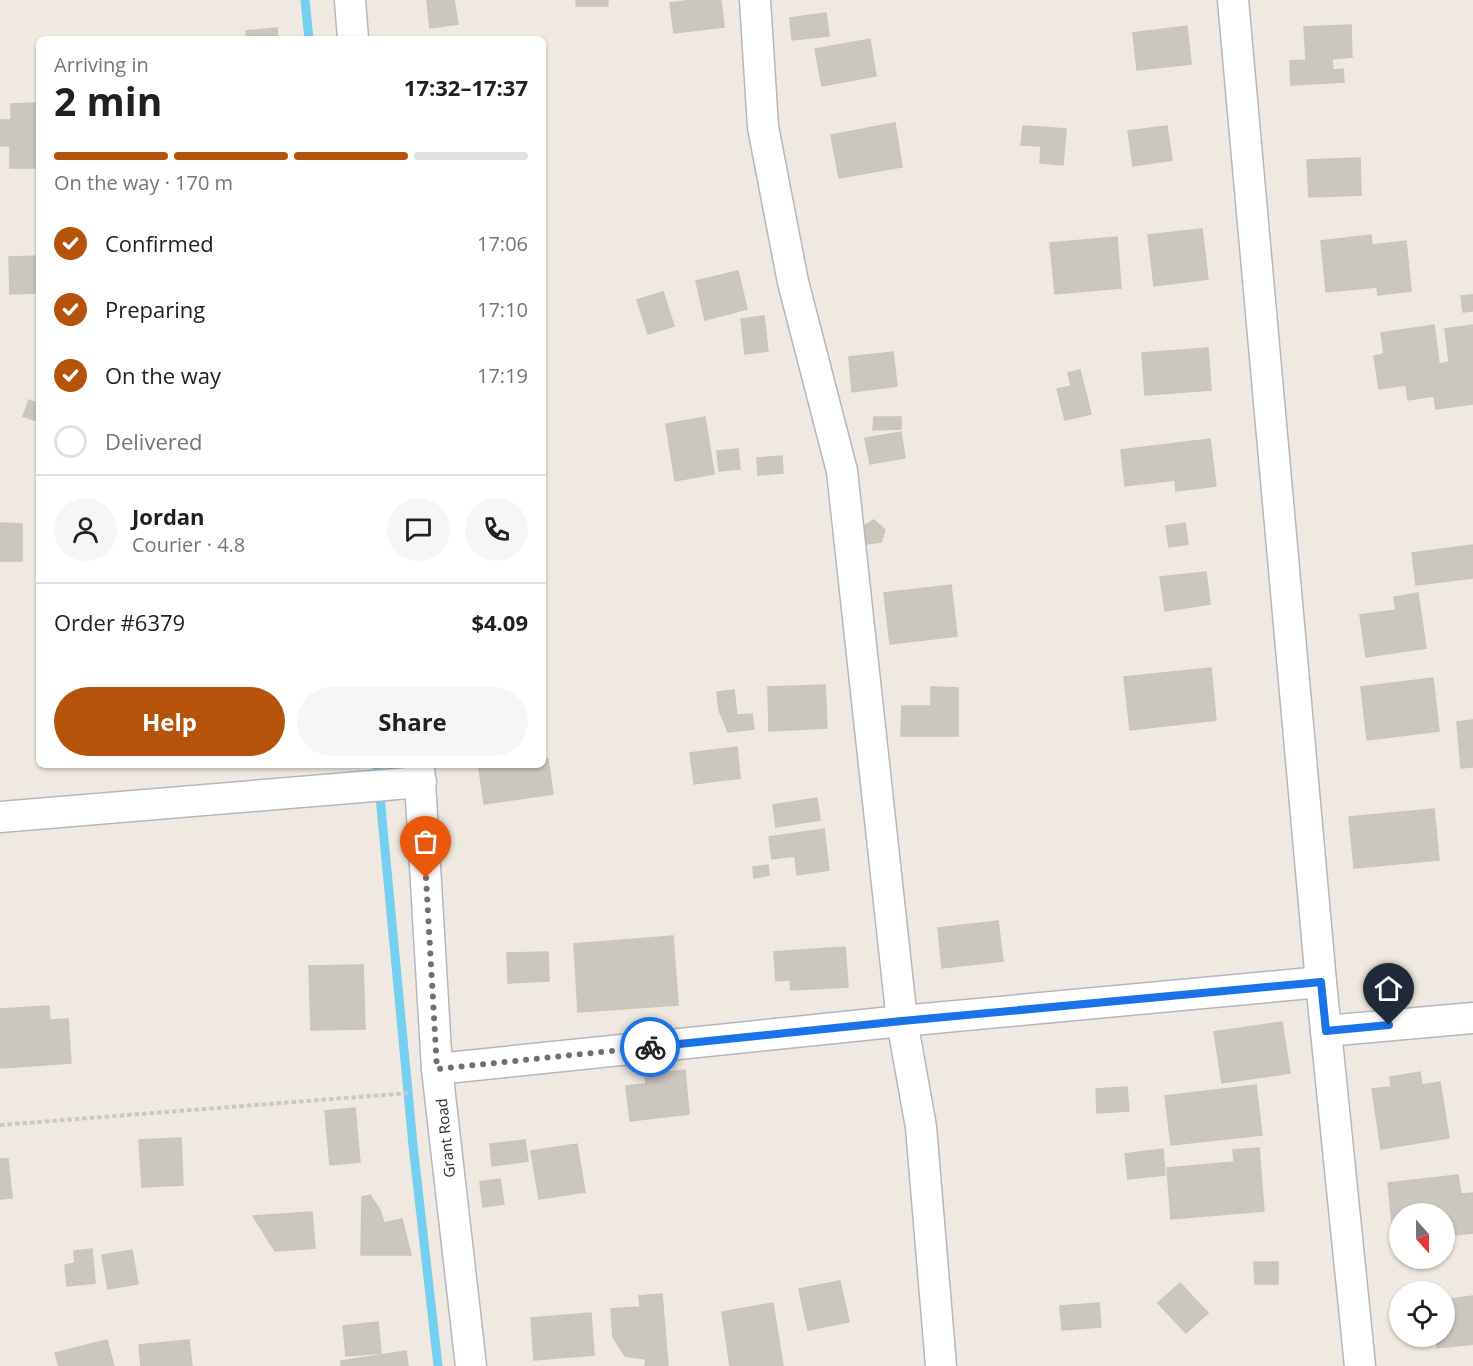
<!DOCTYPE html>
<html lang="en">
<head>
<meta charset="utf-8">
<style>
	:root { --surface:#fff; --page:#f6f6f6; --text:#202124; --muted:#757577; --line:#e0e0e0; --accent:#b45309 }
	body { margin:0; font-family:"Open Sans",sans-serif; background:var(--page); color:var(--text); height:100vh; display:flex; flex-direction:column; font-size:22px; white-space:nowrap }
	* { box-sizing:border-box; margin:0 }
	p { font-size:20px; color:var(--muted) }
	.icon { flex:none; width:33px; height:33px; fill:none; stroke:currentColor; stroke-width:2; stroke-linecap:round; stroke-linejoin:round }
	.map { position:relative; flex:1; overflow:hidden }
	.side { position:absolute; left:36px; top:36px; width:510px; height:732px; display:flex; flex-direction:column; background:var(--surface); border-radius:9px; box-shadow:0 2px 4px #0004 }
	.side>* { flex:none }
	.needle { width:39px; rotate:159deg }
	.fabs { position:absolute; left:1389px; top:1203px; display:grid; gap:12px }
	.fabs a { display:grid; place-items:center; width:66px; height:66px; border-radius:50%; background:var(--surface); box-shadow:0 2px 4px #0004; font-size:30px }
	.pin { position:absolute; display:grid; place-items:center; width:51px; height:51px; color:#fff; margin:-62px -26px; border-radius:50% 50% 50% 0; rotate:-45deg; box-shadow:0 0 6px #0007 }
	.pin .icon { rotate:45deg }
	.courier { position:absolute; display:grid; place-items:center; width:60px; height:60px; margin:-30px; border:4px solid #1a73e8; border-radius:50%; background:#fff; color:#222; box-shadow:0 2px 8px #0007 }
	.headline em { font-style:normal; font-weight:700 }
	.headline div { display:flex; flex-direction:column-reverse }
	.headline { display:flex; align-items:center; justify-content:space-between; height:102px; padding:0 18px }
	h1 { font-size:39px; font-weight:700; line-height:45px }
	.bar { display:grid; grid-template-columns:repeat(4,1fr); gap:9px 6px; align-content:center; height:72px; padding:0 18px }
	.bar i { height:8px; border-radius:4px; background:var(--line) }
	.bar .on { background:var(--accent) }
	.bar p { grid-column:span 4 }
	.line { display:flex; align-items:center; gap:15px; padding:0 18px; border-top:2px solid var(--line) }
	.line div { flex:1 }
	.round { display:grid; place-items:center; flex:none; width:63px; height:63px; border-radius:32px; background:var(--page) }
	ol { padding:0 18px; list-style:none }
	li { display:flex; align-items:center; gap:18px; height:66px }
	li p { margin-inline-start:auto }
	li .icon { padding:6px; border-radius:50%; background:var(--accent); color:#fff; stroke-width:4 }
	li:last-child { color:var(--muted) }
	li i { width:33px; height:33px; border:3px solid var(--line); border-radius:50% }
	.button { display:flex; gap:12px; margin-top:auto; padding:12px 18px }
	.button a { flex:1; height:69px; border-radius:36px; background:var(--accent); color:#fff; font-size:24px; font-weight:700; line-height:69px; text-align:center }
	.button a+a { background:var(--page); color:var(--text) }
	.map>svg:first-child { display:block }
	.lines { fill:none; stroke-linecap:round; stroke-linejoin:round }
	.stream { stroke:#75cff0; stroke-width:9 }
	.building { fill:#cbc7bf; stroke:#cbc5ba; stroke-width:1.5 }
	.minor-casing { stroke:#b4b7c1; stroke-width:33 }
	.path { stroke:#c9c9c9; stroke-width:4; stroke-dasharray:4.5 3; stroke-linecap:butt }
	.minor { stroke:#fff; stroke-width:30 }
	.done { stroke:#726f6d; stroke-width:6; stroke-dasharray:0 10.8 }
	.route { stroke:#1a73e8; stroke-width:8 }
	.labels { text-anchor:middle; stroke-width:6; stroke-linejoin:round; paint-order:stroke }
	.street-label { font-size:15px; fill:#2e2e2e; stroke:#fff }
</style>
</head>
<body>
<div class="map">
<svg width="1473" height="1366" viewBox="0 0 1473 1366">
	<rect width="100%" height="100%" fill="#efe9e1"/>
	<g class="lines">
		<g class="stream">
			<polyline points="305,0 309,39"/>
			<polyline points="377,765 413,1145 438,1366"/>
		</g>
	</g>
	<g class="building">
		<polygon points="427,0 454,0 458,24 430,28"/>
		<rect x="576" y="0" width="32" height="6"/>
		<polygon points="693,0 721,0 724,27 674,33 670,3"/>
		<polygon points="826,13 829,36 792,40 790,18"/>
		<polygon points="1351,25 1352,57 1332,59 1333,70 1343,69 1344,82 1291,85 1290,61 1306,60 1304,27"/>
		<polygon points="1187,26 1191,64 1137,70 1133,33"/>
		<polygon points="277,28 278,39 247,39 246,31"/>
		<polygon points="870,39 876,76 822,86 815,49"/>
		<polygon points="39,103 39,168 10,168 10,146 0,146 0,120 11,120 11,104"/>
		<polygon points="895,123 902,167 839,178 831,135"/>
		<polygon points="1023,126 1066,129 1063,165 1040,163 1041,146 1021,145"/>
		<polygon points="1167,126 1172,160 1133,166 1128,131"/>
		<polygon points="1360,158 1361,195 1309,197 1307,160"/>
		<polygon points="1202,229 1208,279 1154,286 1148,235"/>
		<polygon points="1371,235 1372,245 1406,241 1411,291 1378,295 1377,287 1326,292 1321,241"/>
		<polygon points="1117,237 1121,288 1055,294 1050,243"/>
		<polygon points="39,256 39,293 10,294 9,257"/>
		<polygon points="738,271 747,309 705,320 696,281"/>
		<polygon points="663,292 674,326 648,334 637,300"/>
		<polygon points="1473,295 1473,311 1463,312 1461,296"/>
		<polygon points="764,316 768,351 745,354 741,319"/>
		<polygon points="1434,325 1439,364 1449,362 1445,329 1473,325 1473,404 1436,409 1434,396 1408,400 1406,385 1379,389 1374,356 1384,354 1381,333"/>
		<polygon points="1208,348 1211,390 1145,395 1142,353"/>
		<polygon points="893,352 897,386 852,392 849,357"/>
		<polygon points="1080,370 1091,414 1065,420 1057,389 1071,386 1068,373"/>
		<polygon points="29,400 39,404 39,422 23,416"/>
		<polygon points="705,417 714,474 675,481 666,424"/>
		<polygon points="874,417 901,417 901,429 873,430"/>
		<polygon points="901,432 905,458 870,464 865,438"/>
		<polygon points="1210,439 1216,486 1176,491 1175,480 1125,486 1121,450"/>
		<polygon points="738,449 740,469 719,471 717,451"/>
		<polygon points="782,456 783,473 758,475 757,458"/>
		<polygon points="874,520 885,530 881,542 867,544 864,526"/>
		<polygon points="0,523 22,524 22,561 1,561"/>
		<polygon points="1185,523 1188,544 1169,547 1166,526"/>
		<polygon points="1473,545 1473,578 1416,585 1412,553"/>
		<polygon points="1206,572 1210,604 1165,611 1160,577"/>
		<polygon points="951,585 957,636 890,644 884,593"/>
		<polygon points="1418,593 1426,648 1366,657 1360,615 1396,610 1394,597"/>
		<polygon points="1211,668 1216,720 1130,730 1124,677"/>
		<polygon points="1433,678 1439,731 1367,740 1361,687"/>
		<polygon points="825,685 827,728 769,731 768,687"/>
		<polygon points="931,687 958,688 958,736 901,736 902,706 931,706"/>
		<polygon points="734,690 737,715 752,714 754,729 728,732 719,710 717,692"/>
		<polygon points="1473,720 1473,767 1461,768 1457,722"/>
		<polygon points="737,747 740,778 694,784 690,753"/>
		<polygon points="548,759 553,794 484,804 479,768 504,765 543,765 543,760"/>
		<polygon points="817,798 820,820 776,827 773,805"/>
		<polygon points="1434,809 1439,860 1354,868 1349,817"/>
		<polygon points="824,829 829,870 797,875 795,856 772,859 769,837"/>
		<polygon points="768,865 769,875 754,878 753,867"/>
		<polygon points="998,921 1003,961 942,968 938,928"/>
		<polygon points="673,936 678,1005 578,1012 574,944"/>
		<polygon points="845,947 848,987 791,990 790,980 776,981 774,952"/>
		<polygon points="548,952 549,981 508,983 507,953"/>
		<polygon points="363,965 365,1029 311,1030 309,966"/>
		<polygon points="49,1006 50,1020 68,1019 71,1063 1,1068 0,1009"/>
		<polygon points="1282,1022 1290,1073 1222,1083 1214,1032"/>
		<polygon points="685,1070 689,1114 630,1121 626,1086 646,1084 645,1075"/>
		<polygon points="1420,1072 1422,1085 1440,1082 1449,1138 1381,1149 1372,1089 1391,1087 1390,1077"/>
		<polygon points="1256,1085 1262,1135 1171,1145 1165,1096"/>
		<polygon points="1127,1087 1129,1111 1097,1113 1096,1089"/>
		<polygon points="355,1108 360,1162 330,1165 325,1111"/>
		<polygon points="181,1138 183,1185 142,1187 139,1140"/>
		<polygon points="525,1140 528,1161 492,1166 490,1144"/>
		<polygon points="577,1144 585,1192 539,1199 531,1151"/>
		<polygon points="1259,1148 1264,1211 1171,1219 1167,1168 1234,1162 1233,1150"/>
		<polygon points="1163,1149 1165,1175 1128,1179 1125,1154"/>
		<polygon points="0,1159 8,1159 12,1198 0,1199"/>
		<polygon points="1458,1175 1461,1194 1473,1193 1473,1233 1444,1236 1444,1214 1400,1214 1400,1242 1394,1243 1388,1183"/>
		<polygon points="500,1179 504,1204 483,1207 480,1182"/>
		<polygon points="370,1195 380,1210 384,1223 402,1219 411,1255 361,1255 362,1197"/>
		<polygon points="312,1212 315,1248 275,1251 253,1216"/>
		<polygon points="92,1249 95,1283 67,1286 65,1265 75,1263 74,1251"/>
		<polygon points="132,1250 138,1284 108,1289 102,1255"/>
		<polygon points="1254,1262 1278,1262 1278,1284 1255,1284"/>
		<polygon points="840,1281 849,1322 808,1330 799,1289"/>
		<polygon points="1180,1283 1208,1313 1186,1333 1158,1303"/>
		<polygon points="662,1294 668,1366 645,1366 646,1359 625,1356 613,1337 611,1309 640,1307 639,1296"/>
		<polygon points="1473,1296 1473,1344 1437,1348 1436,1336 1444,1336 1444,1300"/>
		<polygon points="773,1303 783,1366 730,1366 722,1312"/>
		<polygon points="1099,1303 1101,1327 1062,1330 1060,1306"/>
		<polygon points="591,1313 594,1355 534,1360 531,1318"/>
		<polygon points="378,1322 381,1353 346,1356 343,1326"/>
		<polygon points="107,1340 114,1366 59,1366 55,1353"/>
		<polygon points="189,1340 192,1366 141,1366 139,1345"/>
		<polygon points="406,1351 408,1366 341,1366 341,1361"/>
	</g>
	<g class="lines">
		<g class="minor-casing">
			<g id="minor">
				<polyline points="350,0 353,39"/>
				<polyline points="755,0 763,127 793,282 842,471 902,1021 921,1127 941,1366"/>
				<polyline points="1233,0 1321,982 1360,1366"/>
				<polyline points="419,765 437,1069 471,1366"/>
				<polyline points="0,817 421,782"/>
				<polyline points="1326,1031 1473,1018"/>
				<polyline points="437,1069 902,1021 1321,982"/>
			</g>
		</g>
		<polyline class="path" points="0,1125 409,1093"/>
		<use href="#minor" class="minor"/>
	</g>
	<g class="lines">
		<polyline class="done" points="426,878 437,1069 650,1047"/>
		<polyline class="route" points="650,1047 902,1021 1321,982 1326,1031 1389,1025"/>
	</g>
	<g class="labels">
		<g class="street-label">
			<text transform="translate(446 1138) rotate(-96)" y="5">Grant Road</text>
		</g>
	</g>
</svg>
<div class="fabs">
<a><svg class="needle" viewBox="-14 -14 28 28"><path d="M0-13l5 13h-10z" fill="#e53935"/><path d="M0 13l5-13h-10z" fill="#757577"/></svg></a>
<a><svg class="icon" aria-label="locate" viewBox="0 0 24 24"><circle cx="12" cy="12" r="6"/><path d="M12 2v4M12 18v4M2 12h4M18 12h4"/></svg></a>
</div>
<div class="pin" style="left:426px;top:878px;background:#ea580c"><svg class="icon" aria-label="bag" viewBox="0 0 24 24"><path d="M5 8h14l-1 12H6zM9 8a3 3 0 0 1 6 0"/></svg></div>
<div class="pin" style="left:1389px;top:1025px;background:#1f2937"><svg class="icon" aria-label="home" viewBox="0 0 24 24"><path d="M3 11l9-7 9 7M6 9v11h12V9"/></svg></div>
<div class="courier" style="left:650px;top:1047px"><svg class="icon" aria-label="bike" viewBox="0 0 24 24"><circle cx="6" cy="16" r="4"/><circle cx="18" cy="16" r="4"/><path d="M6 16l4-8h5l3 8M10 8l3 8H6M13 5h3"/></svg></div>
<section class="side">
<div class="headline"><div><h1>2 min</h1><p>Arriving in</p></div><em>17:32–17:37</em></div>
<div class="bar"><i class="on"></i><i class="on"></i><i class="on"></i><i></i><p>On the way · 170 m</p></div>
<ol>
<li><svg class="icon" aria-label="check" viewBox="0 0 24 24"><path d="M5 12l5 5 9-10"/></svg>Confirmed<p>17:06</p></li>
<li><svg class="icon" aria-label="check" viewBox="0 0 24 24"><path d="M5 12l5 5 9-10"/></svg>Preparing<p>17:10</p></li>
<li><svg class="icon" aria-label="check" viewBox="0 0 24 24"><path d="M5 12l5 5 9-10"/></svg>On the way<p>17:19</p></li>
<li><i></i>Delivered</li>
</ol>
<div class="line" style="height:108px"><a class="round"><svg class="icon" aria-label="person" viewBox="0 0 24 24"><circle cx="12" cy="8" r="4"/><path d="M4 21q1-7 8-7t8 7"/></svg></a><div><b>Jordan</b><p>Courier · 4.8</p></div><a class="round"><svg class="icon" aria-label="chat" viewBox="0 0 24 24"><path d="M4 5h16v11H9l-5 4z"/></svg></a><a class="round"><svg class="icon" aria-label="phone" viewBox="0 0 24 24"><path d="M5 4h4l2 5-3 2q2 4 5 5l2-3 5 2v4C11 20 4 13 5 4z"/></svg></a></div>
<div class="line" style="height:78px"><div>Order #6379</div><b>$4.09</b></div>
<div class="button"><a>Help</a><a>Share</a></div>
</section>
</div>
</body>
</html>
